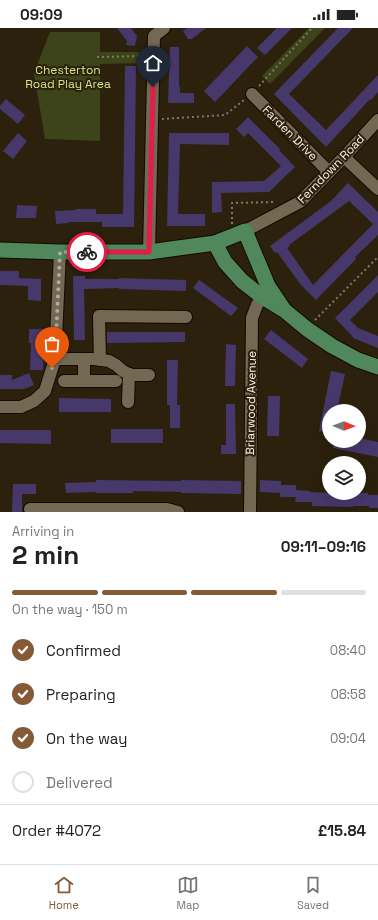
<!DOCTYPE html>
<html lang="en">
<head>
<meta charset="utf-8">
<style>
	:root { --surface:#fff; --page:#f2f2f2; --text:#222; --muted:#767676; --line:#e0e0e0; --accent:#845a37 }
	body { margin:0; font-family:"Space Grotesk",sans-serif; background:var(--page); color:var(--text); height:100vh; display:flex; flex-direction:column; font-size:15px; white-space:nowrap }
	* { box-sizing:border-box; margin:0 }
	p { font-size:13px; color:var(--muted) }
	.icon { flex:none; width:22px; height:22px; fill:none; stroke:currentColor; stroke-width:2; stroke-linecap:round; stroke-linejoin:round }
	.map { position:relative; height:484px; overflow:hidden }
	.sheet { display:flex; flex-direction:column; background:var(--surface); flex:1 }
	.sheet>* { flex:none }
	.needle { width:26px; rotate:91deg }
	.tools { position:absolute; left:322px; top:376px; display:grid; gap:8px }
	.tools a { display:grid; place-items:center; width:44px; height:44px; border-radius:50%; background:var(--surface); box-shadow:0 4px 16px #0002; font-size:20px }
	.pin { position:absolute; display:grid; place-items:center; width:34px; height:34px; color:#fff; margin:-41px -17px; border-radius:50% 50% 50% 0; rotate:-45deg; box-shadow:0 0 4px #0007 }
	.pin .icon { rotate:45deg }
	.courier { position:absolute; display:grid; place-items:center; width:40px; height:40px; margin:-20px; border:3px solid #e11d48; border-radius:50%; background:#fff; color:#222; box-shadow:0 1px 5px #0007 }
	.overview em { font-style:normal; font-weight:700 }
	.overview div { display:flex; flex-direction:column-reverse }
	.overview { display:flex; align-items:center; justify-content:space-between; height:68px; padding:0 12px }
	h1 { font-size:26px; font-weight:700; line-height:30px }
	.bar { display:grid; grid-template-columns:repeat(4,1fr); gap:6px 4px; align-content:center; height:48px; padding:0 12px }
	.bar i { height:5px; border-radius:3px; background:var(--line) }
	.bar .active { background:var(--accent) }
	.bar p { grid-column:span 4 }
	.line { display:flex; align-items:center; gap:10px; padding:0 12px; border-top:1px solid var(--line) }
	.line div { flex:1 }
	ol { padding:0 12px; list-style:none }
	li { display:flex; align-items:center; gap:12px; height:44px }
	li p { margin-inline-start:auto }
	li .icon { padding:4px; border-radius:50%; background:var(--accent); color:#fff; stroke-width:4 }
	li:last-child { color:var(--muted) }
	li i { width:22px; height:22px; border:2px solid var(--line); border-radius:50% }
	.status { display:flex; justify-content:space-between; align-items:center; height:28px; padding:0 20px; background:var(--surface); direction:ltr }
	.status svg { height:11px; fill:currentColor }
	.menu { display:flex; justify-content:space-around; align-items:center; height:56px; border-top:1px solid var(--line); background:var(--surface); font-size:11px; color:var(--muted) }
	.menu a { display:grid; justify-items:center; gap:2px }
	.menu .active { color:var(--accent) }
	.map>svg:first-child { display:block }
	.green { fill:#3e441a }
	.building { fill:#46386b; fill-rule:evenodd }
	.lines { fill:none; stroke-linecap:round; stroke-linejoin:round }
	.minor-casing { stroke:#130a00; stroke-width:14 }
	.major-casing { stroke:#130a00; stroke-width:17 }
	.path { stroke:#817867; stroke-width:2; stroke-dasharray:2 3; stroke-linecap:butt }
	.minor { stroke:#736851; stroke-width:12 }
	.major { stroke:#50875b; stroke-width:15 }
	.done { stroke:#b2aa9a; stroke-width:4; stroke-dasharray:0 7.2 }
	.route { stroke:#e11d48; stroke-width:5 }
	.labels { text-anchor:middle; stroke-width:4; stroke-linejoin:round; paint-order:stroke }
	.park-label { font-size:12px; fill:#d6e48a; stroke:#2b210c }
	.street-label { font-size:12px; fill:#faf4e7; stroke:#2b210c }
</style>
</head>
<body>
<div class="status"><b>09:09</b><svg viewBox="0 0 49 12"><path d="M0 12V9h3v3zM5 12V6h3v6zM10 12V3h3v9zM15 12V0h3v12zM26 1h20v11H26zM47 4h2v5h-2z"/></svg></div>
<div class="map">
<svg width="378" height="484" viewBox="0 0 378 484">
	<rect width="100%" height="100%" fill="#2b210c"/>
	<g class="green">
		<polygon points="309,0 325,0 270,56 262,48"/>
		<polygon points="50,4 100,4 100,24 145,24 145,35 100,36 100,113 45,111 34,45"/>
	</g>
	<g class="building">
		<polygon points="117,0 131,0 137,8 135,18 126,17 127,13"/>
		<polygon points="187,0 206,0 192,11 188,11 183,3"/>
		<polygon points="277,0 292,0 265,27 257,20"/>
		<polygon points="338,0 353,0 289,66 326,102 378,47 378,64 371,72 370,71 326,119 274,66"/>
		<polygon points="247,18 258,29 215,74 204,63"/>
		<polygon points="170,19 179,19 179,59 180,59 180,65 194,65 194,75 168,75"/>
		<polygon points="125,38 136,38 134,199 102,199 102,194 69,194 69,195 56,196 55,183 76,182 76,181 96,181 96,186 123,186"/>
		<polygon points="6,71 25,87 18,96 0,81 0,78"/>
		<polygon points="248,89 280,121 279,122 295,139 269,164 221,165 222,184 212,185 212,154 264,153 281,138 248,105 244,109 236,101"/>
		<polygon points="18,105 27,113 13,131 3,123"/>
		<polygon points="169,105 229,105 229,117 180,116 178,186 205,186 205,198 167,198"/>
		<path d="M348 155 378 184V207L355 229 356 231 316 272 301 257 277 224 275 225 270 218 331 173ZM349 173 373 196 313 257 287 220 290 218 289 217Z"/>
		<polygon points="17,177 37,178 36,190 16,190"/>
		<polygon points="0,243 19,243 19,250 41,251 41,273 28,272 28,258 0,257"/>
		<polygon points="378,247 378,264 350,292 358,300 378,308 378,320 353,310 353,309 335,290"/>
		<polygon points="73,248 85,248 85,251 119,251 119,250 186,252 186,263 119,261 119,260 84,261 85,312 74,312"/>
		<polygon points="199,252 238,280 231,288 193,260"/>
		<polygon points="29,301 42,301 42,315 44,316 43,342 30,342 31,315 29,315"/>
		<polygon points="271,302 308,331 302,340 264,311"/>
		<polygon points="107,304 185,304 185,314 107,315"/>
		<polygon points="226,316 236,317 235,358 225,358"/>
		<polygon points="167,332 178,332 177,377 167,377"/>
		<polygon points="331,343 345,346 337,383 329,383 329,405 319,403"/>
		<polygon points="29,345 34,357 24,361 0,361 0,347 12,347 12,352"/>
		<polygon points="268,368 280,368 279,408 267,408"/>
		<polygon points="59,370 111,371 111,384 59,384"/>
		<polygon points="226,376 235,376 236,426 221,426 221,417 226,417"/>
		<rect x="170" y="377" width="10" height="23"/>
		<rect x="111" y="401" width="52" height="14"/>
		<polygon points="0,402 51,402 51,416 0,415"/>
		<polygon points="359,410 378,414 378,429 333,420 334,413 359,413"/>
		<polygon points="96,452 181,453 181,452 241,453 241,466 181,465 181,464 133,463 133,465 96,465 96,464 66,465 65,455 96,454"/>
		<polygon points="260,452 281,453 281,457 296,457 296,462 310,463 310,464 356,466 356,465 368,465 368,467 378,467 378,480 369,480 369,478 353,478 353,479 312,478 312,474 295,474 296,469 280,469 280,465 260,464"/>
		<polygon points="13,456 36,456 36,466 22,466 22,484 12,484"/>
	</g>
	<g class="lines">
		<g class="minor-casing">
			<g id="minor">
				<polyline points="252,66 329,144"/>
				<polyline points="344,129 378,161"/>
				<polyline points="245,203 300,174 344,129 378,92"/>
				<polyline points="149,224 154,8 164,0"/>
				<polyline points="55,331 94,331 109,333 116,337 123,343 129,346 132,347 149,347"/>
				<polyline points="84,331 84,353 116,353"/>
				<polyline points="100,332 99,288 186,289"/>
				<polyline points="64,353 84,353"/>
				<polyline points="128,374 129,346"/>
				<polyline points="0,379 21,379 34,373 45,363 55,331 60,224"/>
				<polyline points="30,481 167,481 178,484"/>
				<polyline points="250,484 252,290 257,277 267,261"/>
			</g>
		</g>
		<g class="major-casing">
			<g id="major">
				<polyline points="215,215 225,234 242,253 261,268 284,282 307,301 332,318 358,332 378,339"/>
				<polyline points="0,222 60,224 149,224 215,215 245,203 268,258 284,282"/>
			</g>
		</g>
		<g class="path">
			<polyline points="97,29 143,28"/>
			<polyline points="259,58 312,0"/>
			<polyline points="162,91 225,87 244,72"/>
			<polyline points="232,196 232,175 276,174"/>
			<polyline points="315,292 378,229"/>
		</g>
		<use href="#minor" class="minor"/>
		<use href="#major" class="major"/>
	</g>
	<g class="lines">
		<polyline class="done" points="52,340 55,331 60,224 87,224"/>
		<polyline class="route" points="87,224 149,224 153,59"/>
	</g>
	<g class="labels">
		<g class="park-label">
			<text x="68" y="46">Chesterton<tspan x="68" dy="14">Road Play Area</tspan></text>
		</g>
		<g class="street-label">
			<text transform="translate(290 105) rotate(45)" y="4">Farden Drive</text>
			<text transform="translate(331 141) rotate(-46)" y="4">Ferndown Road</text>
			<text transform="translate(251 375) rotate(-89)" y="4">Briarwood Avenue</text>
		</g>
	</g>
</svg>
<div class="tools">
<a><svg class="needle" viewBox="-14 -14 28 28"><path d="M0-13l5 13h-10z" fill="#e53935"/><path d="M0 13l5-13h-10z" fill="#767676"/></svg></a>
<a><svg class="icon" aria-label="layers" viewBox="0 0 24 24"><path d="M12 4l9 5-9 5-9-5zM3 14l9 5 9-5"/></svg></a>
</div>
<div class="pin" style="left:52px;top:340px;background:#ea580c"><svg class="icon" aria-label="bag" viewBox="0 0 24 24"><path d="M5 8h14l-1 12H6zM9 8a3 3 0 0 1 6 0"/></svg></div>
<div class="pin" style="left:153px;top:59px;background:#1f2937"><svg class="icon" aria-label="home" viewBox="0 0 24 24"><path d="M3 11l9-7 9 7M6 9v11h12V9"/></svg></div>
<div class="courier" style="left:87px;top:224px"><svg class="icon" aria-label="bike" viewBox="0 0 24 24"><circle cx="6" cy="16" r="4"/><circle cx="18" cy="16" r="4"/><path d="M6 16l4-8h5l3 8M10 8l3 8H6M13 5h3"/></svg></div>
</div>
<section class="sheet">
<div class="overview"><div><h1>2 min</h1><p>Arriving in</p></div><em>09:11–09:16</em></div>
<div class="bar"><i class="active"></i><i class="active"></i><i class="active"></i><i></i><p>On the way · 150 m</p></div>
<ol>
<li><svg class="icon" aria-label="check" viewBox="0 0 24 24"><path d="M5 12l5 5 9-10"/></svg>Confirmed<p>08:40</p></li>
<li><svg class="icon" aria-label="check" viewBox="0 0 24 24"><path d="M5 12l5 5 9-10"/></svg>Preparing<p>08:58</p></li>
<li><svg class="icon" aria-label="check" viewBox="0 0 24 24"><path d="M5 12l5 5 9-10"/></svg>On the way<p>09:04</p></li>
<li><i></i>Delivered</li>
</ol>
<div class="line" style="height:52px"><div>Order #4072</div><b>£15.84</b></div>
</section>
<nav class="menu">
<a class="active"><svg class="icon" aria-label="home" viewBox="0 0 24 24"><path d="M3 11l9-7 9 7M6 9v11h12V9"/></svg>Home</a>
<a><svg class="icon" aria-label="map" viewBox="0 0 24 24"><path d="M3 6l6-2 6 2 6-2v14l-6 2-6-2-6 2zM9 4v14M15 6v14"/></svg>Map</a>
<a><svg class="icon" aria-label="saved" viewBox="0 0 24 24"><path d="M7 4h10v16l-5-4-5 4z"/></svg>Saved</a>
</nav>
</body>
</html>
